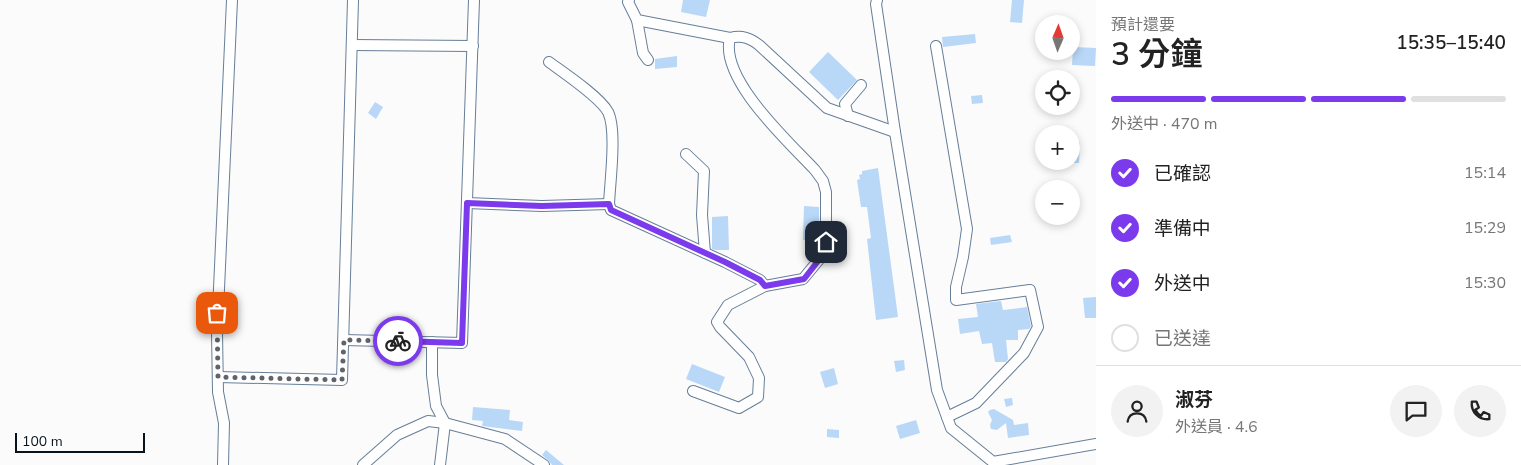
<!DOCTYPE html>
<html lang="zh-TW">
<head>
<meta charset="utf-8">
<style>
	:root { --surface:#fff; --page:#f2f2f2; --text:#222; --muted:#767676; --line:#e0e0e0; --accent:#7c3aed }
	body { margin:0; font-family:"Nunito Sans","Noto Sans TC",sans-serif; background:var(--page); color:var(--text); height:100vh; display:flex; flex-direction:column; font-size:19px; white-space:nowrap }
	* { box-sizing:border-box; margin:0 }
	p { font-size:16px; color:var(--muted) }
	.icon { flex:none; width:28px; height:28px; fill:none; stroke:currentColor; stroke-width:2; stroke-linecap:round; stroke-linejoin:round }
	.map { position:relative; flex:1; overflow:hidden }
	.drawer { display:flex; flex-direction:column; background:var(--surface); width:425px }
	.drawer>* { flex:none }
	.needle { width:32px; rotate:2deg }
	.fabs { position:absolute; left:1035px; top:15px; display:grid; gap:10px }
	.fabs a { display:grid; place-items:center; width:45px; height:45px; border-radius:50%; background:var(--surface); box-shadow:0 2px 8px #0003; font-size:25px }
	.scale { position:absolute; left:15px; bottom:12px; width:130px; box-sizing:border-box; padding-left:5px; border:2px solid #09131c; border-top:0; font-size:14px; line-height:18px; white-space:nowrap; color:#09131c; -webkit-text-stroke:4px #fff; paint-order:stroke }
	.pin { position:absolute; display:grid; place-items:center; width:42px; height:42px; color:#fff; margin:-21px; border-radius:10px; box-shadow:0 2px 8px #0006 }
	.courier { position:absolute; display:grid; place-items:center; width:50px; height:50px; margin:-25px; border:4px solid #7c3aed; border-radius:50%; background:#fff; color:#222; box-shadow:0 1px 6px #0007 }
	.overview em { font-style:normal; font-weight:600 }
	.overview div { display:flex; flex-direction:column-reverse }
	.overview { display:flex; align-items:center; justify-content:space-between; height:85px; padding:0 15px }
	h1 { font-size:32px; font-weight:600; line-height:38px }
	.bar { display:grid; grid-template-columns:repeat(4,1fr); gap:8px 5px; align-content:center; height:60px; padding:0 15px }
	.bar i { height:6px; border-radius:4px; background:var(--line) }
	.bar .on { background:var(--accent) }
	.bar p { grid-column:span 4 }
	.line { display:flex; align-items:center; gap:12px; padding:0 15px; border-top:1px solid var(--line) }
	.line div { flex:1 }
	.round { display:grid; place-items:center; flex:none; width:52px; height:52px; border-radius:26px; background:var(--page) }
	ol { padding:0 15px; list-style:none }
	li { display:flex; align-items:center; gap:15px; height:55px }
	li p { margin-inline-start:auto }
	li .icon { padding:5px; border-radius:50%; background:var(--accent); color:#fff; stroke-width:4 }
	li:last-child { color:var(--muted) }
	li i { width:28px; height:28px; border:2px solid var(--line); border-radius:50% }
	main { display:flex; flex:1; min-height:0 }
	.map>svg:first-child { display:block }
	.building { fill:#b9d7f7 }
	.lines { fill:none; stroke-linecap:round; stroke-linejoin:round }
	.minor-casing { stroke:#667e98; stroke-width:12 }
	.minor { stroke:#fff; stroke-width:10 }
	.done { stroke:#5e646a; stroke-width:5; stroke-dasharray:0 9 }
	.route { stroke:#7c3aed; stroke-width:6 }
</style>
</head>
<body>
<main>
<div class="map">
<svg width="1096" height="465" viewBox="0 0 1096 465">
	<rect width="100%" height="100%" fill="#fbfbfb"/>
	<g class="building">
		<polygon points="683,0 710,0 706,17 681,12"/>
		<polygon points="1012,0 1024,0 1022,23 1010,22"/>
		<polygon points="975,34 976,43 943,47 942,37"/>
		<polygon points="1073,47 1096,48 1095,66 1072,65"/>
		<polygon points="828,52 857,80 838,100 809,72"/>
		<polygon points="677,56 677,67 655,69 655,59"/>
		<polygon points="982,95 983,103 972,104 971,96"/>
		<polygon points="375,102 383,107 376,119 368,113"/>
		<polygon points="1071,141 1080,142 1079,163 1071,163"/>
		<polygon points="878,168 898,317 876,320 867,239 871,238 867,207 861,207 857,180 860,179 859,175 862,174 862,171"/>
		<polygon points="804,206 819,207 819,240 803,240"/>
		<polygon points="728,216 729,250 716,250 712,249 712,217"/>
		<polygon points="1010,235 1012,242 991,245 990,238"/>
		<polygon points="1096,297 1096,318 1085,318 1083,298"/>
		<polygon points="1001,301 1003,310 1027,307 1031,326 1029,329 1018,330 1018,340 1006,340 1008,359 1006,362 995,362 992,343 982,344 979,331 960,334 958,319 978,317 976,304"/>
		<polygon points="904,360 905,370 896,372 894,361"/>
		<polygon points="692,364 725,377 719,392 686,379"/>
		<polygon points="834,368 838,384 825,388 820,372"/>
		<polygon points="1012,398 1013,405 1006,407 1004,399"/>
		<polygon points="473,407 510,410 509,420 523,422 522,431 482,426 483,421 472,420"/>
		<polygon points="994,409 1013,420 1014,425 1028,423 1029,435 1008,438 1006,423 997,430 991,429 990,425 992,420 988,412 990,410"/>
		<polygon points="916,420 920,433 900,439 896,426"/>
		<polygon points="827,429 839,430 839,438 827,437"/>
		<polygon points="546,450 564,465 552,465 548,460 542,455"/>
	</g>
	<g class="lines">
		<g class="minor-casing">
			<g id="minor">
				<polyline points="629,0 628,2 637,20 730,38"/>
				<polyline points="877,0 876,4 895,132 937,390 951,428 993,462 1096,444"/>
				<polyline points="637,20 643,53 648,60"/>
				<polyline points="352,45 473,46"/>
				<polyline points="936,46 967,229 963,257 956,287 956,300 1030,290 1038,327 1024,353 976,403 947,417"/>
				<path d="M549 62C564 73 600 97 608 112 617 130 610 182 609 204L611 210 725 262 760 280 765 286"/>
				<polyline points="848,116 845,104 861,85"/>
				<polyline points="686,154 704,171 702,215 705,253"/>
				<polyline points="467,203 542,206 609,204"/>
				<polyline points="344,340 462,343 474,0"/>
				<polyline points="432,342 432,375 436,406 445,423 440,465"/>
				<polyline points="218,377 342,380 353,0"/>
				<path d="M693 391 739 408 758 397 759 378 749 357 720 327 717 322 728 305 765 286 803 279 822 256 826 242V192L823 181 815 170C789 142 719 79 730 38 742 35 750 38 759 45L827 108 895 132"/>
				<polyline points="223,465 224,423 218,392 217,333 232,0"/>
				<polyline points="363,465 397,435 428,421 445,423 505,439 544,465"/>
			</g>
		</g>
		<use href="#minor" class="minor"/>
	</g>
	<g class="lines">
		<polyline class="done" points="217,313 218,377 342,380 344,340 398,341"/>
		<polyline class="route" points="398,341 462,343 467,203 542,206 609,204 611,210 725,262 760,280 765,286 804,279 822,256 826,242"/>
	</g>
</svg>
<div class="fabs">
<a><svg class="needle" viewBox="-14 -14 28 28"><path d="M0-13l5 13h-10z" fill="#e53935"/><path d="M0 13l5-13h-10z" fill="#767676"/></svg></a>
<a><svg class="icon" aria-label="locate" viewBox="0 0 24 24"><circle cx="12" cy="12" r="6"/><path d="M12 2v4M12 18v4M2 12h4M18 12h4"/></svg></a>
<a>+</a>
<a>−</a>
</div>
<div class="scale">100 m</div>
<div class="pin" style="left:217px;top:313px;background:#ea580c"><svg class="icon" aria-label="bag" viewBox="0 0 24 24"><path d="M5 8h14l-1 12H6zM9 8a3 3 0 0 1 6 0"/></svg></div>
<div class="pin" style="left:826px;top:242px;background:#1f2937"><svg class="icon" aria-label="home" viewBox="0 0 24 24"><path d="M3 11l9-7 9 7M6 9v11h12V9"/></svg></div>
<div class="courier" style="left:398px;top:341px"><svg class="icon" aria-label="bike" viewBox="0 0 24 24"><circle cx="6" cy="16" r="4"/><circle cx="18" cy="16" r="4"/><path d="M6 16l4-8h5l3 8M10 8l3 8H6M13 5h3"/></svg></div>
</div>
<section class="drawer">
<div class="overview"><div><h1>3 分鐘</h1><p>預計還要</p></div><em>15:35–15:40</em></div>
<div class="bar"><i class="on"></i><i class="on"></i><i class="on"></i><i></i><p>外送中 · 470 m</p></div>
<ol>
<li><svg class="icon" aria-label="check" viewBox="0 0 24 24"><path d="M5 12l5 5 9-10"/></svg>已確認<p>15:14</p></li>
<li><svg class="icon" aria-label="check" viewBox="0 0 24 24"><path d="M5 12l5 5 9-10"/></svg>準備中<p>15:29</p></li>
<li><svg class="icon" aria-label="check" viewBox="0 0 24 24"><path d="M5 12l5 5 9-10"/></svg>外送中<p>15:30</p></li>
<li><i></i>已送達</li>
</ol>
<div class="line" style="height:90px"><a class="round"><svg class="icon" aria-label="person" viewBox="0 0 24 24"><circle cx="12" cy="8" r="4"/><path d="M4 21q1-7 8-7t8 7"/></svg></a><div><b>淑芬</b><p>外送員 · 4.6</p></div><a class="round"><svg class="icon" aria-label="chat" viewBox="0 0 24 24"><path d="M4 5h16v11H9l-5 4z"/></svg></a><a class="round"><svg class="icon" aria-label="phone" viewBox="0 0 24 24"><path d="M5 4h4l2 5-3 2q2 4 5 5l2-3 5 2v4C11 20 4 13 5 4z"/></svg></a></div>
</section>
</main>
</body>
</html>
